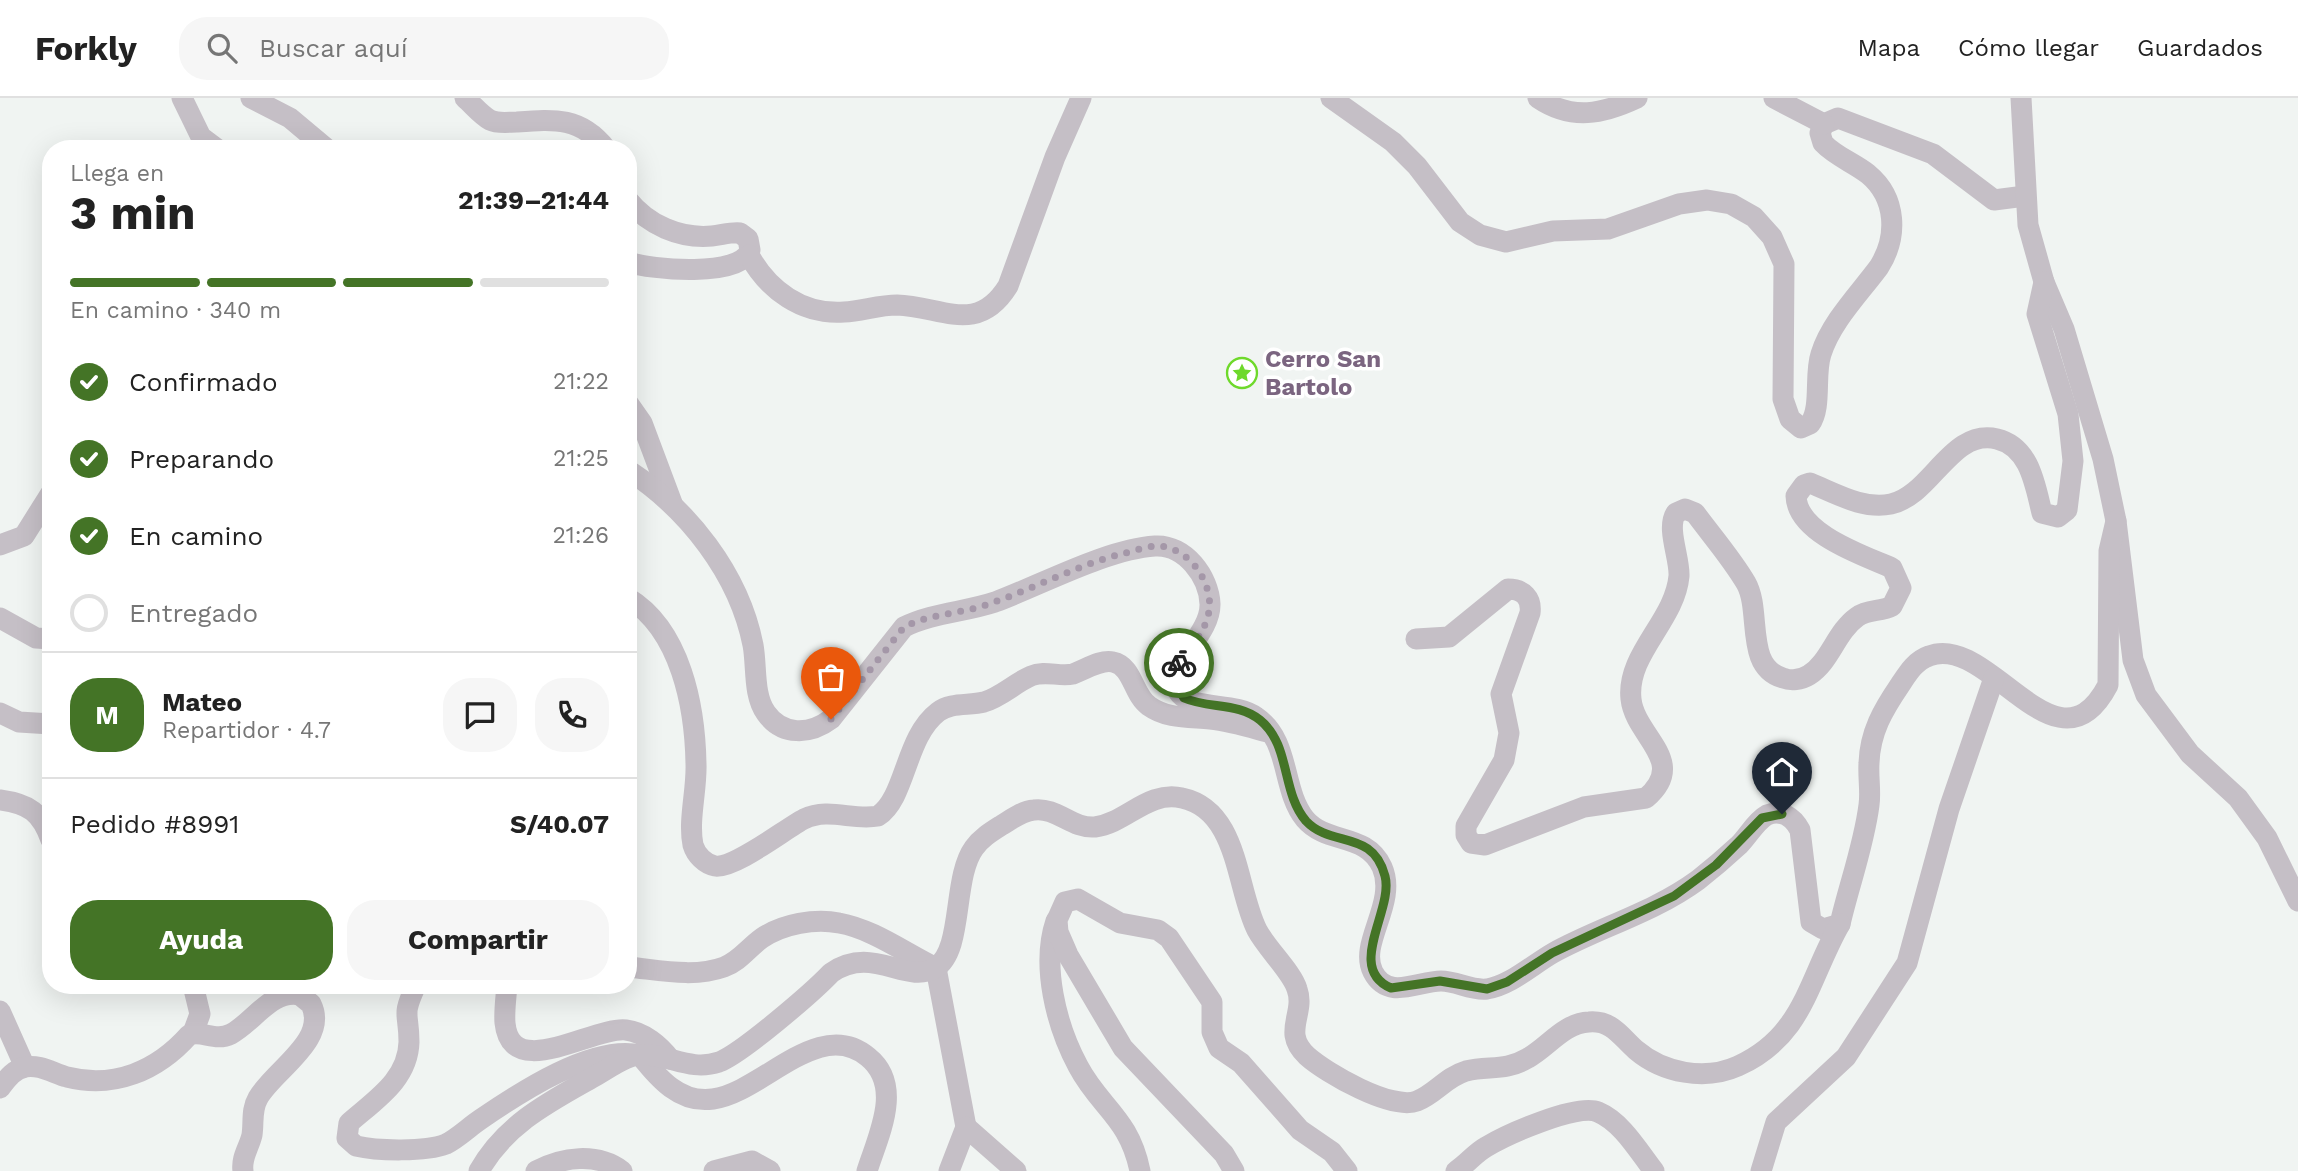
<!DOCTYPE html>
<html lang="es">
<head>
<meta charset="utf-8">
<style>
	:root { --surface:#fff; --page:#f6f6f6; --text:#222; --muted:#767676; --line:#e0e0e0; --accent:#447426 }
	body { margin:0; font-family:"Work Sans",sans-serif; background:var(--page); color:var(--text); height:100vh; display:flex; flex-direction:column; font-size:26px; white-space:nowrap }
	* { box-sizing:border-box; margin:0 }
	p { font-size:23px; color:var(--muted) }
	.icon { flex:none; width:38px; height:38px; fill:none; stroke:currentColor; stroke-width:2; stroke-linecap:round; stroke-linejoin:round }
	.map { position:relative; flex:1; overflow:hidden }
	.sheet { position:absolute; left:42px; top:42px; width:595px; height:854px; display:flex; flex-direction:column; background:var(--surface); border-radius:28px; box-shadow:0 7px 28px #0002 }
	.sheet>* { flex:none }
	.pin { position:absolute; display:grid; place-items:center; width:60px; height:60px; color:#fff; margin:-72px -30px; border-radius:50% 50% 50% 0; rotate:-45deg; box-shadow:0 0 7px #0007 }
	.pin .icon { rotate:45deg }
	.courier { position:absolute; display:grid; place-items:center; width:70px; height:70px; margin:-35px; border:5px solid #447426; border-radius:50%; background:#fff; color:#222; box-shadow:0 2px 9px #0007 }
	.overview em { font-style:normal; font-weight:700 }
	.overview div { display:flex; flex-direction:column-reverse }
	.overview { display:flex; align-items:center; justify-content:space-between; height:119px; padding:0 28px }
	h1 { font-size:46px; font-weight:700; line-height:52px }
	.bar { display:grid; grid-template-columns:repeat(4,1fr); gap:10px 7px; align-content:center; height:84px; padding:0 28px }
	.bar i { height:9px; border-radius:5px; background:var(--line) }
	.bar .active { background:var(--accent) }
	.bar p { grid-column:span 4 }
	.line { display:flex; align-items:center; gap:18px; padding:0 28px; border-top:2px solid var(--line) }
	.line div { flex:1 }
	.round { display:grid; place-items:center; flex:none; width:74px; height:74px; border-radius:28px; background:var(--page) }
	ol { padding:0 28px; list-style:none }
	li { display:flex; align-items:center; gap:21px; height:77px }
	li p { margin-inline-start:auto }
	li .icon { padding:7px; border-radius:50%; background:var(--accent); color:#fff; stroke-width:4 }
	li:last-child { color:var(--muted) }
	li i { width:38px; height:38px; border:4px solid var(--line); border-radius:50% }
	.cta { display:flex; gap:14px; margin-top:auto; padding:14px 28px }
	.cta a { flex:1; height:80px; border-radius:28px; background:var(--accent); color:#fff; font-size:28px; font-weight:700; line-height:80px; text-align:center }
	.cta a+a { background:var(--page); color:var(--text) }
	header { display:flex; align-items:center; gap:42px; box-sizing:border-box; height:98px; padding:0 35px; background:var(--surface); border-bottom:2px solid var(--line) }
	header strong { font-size:33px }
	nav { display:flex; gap:38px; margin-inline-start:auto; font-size:24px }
	.search { width:490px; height:63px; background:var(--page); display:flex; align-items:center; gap:18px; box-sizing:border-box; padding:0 24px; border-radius:28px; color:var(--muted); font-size:26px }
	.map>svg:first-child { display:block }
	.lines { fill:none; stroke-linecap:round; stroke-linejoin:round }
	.minor { stroke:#c5bfc6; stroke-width:21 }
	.done { stroke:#a497a8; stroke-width:7; stroke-dasharray:0 12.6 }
	.route { stroke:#447426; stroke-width:9 }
	.labels { text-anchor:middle; stroke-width:7; stroke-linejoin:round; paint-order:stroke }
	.poi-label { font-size:24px; font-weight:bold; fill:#7b6580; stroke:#fff; text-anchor:start }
</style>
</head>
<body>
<header>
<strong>Forkly</strong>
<div class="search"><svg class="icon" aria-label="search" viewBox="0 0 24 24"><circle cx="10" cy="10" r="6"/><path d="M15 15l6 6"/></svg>Buscar aquí</div>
<nav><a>Mapa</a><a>Cómo llegar</a><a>Guardados</a></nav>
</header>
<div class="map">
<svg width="2298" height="1073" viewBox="0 0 2298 1073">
	<rect width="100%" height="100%" fill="#f0f4f2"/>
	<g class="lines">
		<g class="minor">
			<polyline points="182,0 201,39 217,51"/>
			<polyline points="251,0 290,20 327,51"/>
			<path d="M465 0C473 7 481 17 490 22 498 26 509 24 517 24 555 21 581 19 606 51"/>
			<path d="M1331 0 1393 44 1417 68 1460 124 1480 137 1506 144 1553 133 1608 131 1679 106 1707 102 1731 106 1754 119 1772 139 1784 166 1783 301 1790 321 1801 330 1810 326C1822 309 1814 277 1821 256 1831 224 1859 196 1879 169 1898 139 1897 100 1868 76 1854 65 1835 58 1823 45L1820 35 1824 26 1838 20 1933 56 1994 102 2025 98"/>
			<path d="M1538 0C1572 23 1603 16 1637 0"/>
			<polyline points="1774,0 1824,26"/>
			<polyline points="2021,0 2028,127 2044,184 2064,231 2103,361 2116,423 2133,562 2146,597 2190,656 2238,700 2267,740 2298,803"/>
			<path d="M628 102C648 127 680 141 712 138 722 137 731 134 740 135L748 141 750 152C741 180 651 172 628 164"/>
			<path d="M749 157C768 192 802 217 844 214 862 213 879 207 897 207 941 208 977 238 1008 188L1055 59 1081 0"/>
			<polyline points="628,305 642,325 672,405"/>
			<path d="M628 372C688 411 739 476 753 547 757 568 753 597 766 615 782 638 810 637 831 621L904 529C932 515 965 514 995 504 1041 487 1107 451 1155 448 1185 446 1209 479 1210 506 1211 540 1158 571 1180 596 1194 612 1236 604 1256 619 1291 643 1281 691 1305 721 1327 747 1366 734 1382 769 1398 805 1358 845 1373 874 1388 903 1418 883 1441 883 1457 883 1471 893 1487 891 1511 887 1532 867 1553 855 1600 829 1653 815 1698 782 1712 771 1726 759 1739 747 1748 738 1756 723 1767 717 1781 711 1793 719 1800 732L1811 824 1823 831 1840 826C1849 787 1864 747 1869 707 1871 694 1868 679 1869 665 1870 634 1883 612 1900 587 1908 575 1915 563 1929 558 1989 534 2057 684 2108 587L2109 453 2116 423"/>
			<polyline points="0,447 24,438 51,395"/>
			<path d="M628 500C681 532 695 609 696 666 697 692 688 722 693 747 696 757 705 766 715 768 734 771 785 731 804 721 829 709 853 723 878 718 906 700 905 639 938 614 951 604 969 608 984 604 1001 599 1015 585 1031 578 1045 572 1059 579 1073 576 1085 572 1100 561 1113 564 1133 568 1133 597 1149 608 1167 621 1189 619 1210 621 1230 623 1249 629 1267 634"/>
			<polyline points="0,520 36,540 51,541"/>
			<path d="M1416 541 1449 539 1508 491C1523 491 1532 500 1530 515L1501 596 1509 635 1504 662 1466 728V737L1471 745 1485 747 1584 709 1646 700C1689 663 1635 639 1631 601 1626 556 1675 523 1679 478 1680 460 1666 430 1676 415L1685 411 1695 415C1712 438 1732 461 1746 485 1762 513 1744 569 1783 580 1791 583 1801 582 1809 577 1830 564 1836 534 1857 519 1868 511 1881 514 1892 508L1901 490 1892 470C1865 458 1797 436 1796 398L1804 387 1810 385C1835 395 1863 412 1891 406 1932 397 1951 330 1997 341 2030 349 2035 387 2042 415L2058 419 2067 412 2073 363 2068 316 2037 216 2044 184"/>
			<polyline points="0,615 19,624 51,626"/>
			<path d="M0 702C29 706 41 714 51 742"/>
			<path d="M1056 823C1041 867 1056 927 1078 968 1100 1010 1129 1019 1140 1073"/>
			<path d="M628 869C659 872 694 880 724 869 740 863 748 850 762 840 783 826 815 820 839 825 873 831 905 855 936 870L966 1029"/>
			<polyline points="193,887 200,916 193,935"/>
			<path d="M416 887C401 920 409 913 409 944 408 982 375 1002 349 1025L347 1040 356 1048C377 1053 426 1054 446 1046 458 1040 469 1029 481 1021 519 995 593 946 640 957 658 980 680 1006 713 1001 763 994 819 918 868 959 904 988 878 1038 867 1073"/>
			<path d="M507 887C506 900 504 913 505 925 511 985 594 928 626 932 644 934 660 948 670 961"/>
			<polyline points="0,913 25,969"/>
			<path d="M0 990C7 981 13 972 25 969 39 966 53 975 67 979 114 991 157 973 189 937 202 932 215 944 231 936 254 924 271 891 300 897L311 906C329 942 274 972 258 1000 251 1012 254 1024 252 1037 249 1050 241 1059 243 1073"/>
			<path d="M479 1073C506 1025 551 1003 597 977 610 970 626 957 640 957 668 955 689 974 719 964 741 956 813 894 831 875 872 846 906 887 935 870 964 853 952 780 974 750 981 740 991 734 1002 727 1012 721 1022 713 1034 712 1057 709 1072 731 1095 729 1126 725 1148 692 1182 700 1239 712 1236 791 1257 832 1267 851 1292 874 1297 891 1306 916 1281 934 1307 958 1326 975 1392 1013 1417 1003 1435 996 1446 979 1466 973 1489 967 1504 974 1528 960 1548 949 1564 925 1589 924 1612 922 1621 939 1636 952 1663 975 1705 983 1738 968 1804 938 1808 882 1840 826"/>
			<path d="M536 1073C562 1059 597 1054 622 1073"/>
			<polyline points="714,1073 752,1063 770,1073"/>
			<polyline points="949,1073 966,1029 1016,1073"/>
			<polyline points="1234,1073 1224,1056 1123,950 1068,857 1058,834 1057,822 1065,804 1078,801 1120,825 1158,832 1169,840 1212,904 1212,934 1219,950 1241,965 1300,1032 1332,1054 1347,1073"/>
			<path d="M1456 1073C1467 1066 1475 1055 1486 1049 1506 1037 1577 1005 1598 1014 1622 1024 1639 1054 1654 1073"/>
			<polyline points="1761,1073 1776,1024 1846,959 1907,865 1949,711 1994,580"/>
		</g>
	</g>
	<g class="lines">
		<path class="done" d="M831 621 904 529C929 516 959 516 986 507 1033 491 1077 467 1125 455 1135 453 1147 448 1157 448 1178 448 1198 466 1205 485 1219 517 1198 541 1179 565"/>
		<path class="route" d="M1179 565 1173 581 1184 600C1209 611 1238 604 1260 622 1291 647 1281 694 1306 723 1331 750 1373 731 1385 778 1394 812 1345 870 1391 890L1440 883 1487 891 1507 884 1552 855 1674 798 1716 767 1762 720 1782 716"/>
	</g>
	<defs>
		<g id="sight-ring" transform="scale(1.575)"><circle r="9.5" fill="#fff" stroke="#6ed92b" stroke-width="1.5"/><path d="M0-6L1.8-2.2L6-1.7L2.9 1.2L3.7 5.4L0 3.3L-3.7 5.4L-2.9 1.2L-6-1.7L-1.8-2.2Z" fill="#6ed92b"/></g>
	</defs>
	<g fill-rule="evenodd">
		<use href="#sight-ring" x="1242" y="275"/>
	</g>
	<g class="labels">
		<g class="poi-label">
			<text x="1265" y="269">Cerro San<tspan x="1265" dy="28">Bartolo</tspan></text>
		</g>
	</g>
</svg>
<div class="pin" style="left:831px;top:621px;background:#ea580c"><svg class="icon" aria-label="bag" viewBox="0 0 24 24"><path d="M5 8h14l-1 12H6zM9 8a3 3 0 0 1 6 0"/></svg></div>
<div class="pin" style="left:1782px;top:716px;background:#1f2937"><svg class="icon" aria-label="home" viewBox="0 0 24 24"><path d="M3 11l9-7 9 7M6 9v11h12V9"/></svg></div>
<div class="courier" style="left:1179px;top:565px"><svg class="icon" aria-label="bike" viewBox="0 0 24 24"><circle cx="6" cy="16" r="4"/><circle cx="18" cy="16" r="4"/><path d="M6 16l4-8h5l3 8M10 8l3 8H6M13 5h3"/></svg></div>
<section class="sheet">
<div class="overview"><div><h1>3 min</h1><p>Llega en</p></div><em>21:39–21:44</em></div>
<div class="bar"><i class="active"></i><i class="active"></i><i class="active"></i><i></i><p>En camino · 340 m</p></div>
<ol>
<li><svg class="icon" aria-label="check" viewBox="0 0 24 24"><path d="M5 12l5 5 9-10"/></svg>Confirmado<p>21:22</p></li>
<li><svg class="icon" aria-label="check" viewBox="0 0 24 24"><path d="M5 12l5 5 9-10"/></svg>Preparando<p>21:25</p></li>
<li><svg class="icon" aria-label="check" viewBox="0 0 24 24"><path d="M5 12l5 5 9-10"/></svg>En camino<p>21:26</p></li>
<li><i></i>Entregado</li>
</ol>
<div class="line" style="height:126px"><b class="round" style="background:var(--accent);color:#fff">M</b><div><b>Mateo</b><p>Repartidor · 4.7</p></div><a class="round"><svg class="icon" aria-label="chat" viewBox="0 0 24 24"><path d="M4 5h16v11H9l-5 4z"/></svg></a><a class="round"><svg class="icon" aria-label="phone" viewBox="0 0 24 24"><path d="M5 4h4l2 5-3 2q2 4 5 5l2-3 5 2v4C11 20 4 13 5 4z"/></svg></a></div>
<div class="line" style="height:91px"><div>Pedido #8991</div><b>S/40.07</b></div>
<div class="cta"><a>Ayuda</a><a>Compartir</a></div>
</section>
</div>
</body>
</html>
